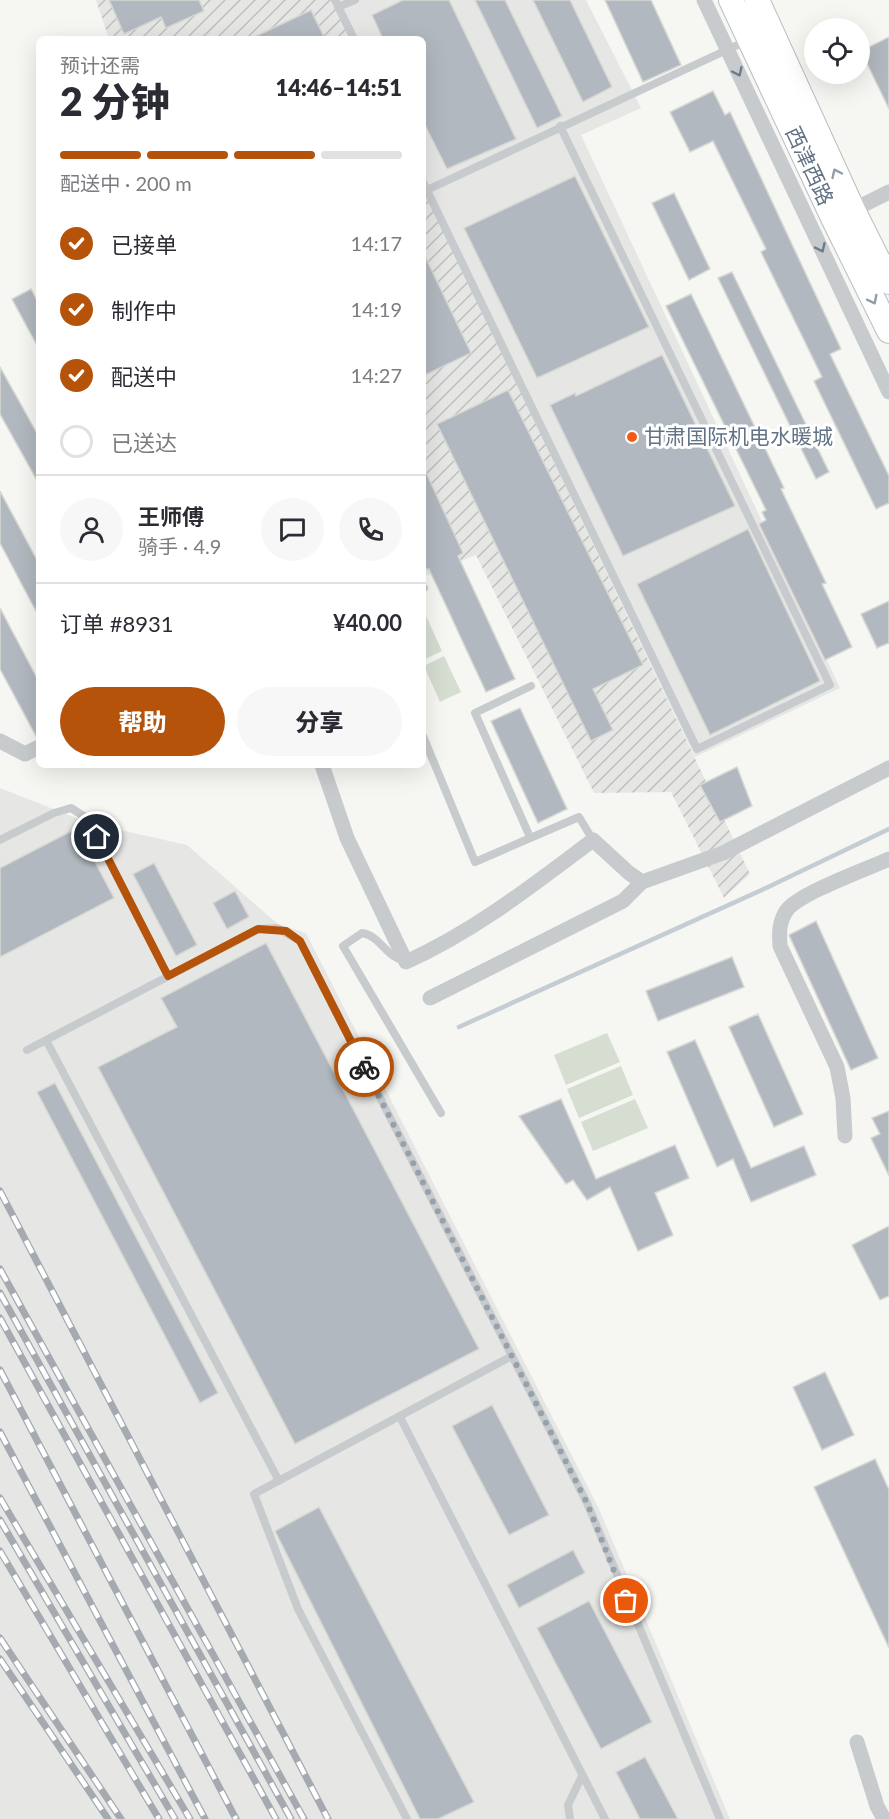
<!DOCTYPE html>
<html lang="zh">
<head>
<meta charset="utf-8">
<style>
	:root { --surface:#fff; --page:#f7f7f7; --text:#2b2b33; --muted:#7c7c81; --line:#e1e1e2; --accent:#b45309 }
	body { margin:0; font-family:Lato,"Noto Sans SC",sans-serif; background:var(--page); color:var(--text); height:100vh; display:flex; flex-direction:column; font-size:22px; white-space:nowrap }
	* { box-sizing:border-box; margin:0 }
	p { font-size:20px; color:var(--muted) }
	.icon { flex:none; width:33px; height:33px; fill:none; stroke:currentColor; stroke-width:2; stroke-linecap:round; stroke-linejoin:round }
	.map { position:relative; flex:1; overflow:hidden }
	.details { position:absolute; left:36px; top:36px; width:390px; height:732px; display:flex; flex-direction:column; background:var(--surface); border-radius:9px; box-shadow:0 6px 24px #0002 }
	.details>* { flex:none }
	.fabs { position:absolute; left:804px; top:18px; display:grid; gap:12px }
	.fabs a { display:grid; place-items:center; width:66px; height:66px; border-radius:50%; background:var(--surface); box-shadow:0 6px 24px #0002; font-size:30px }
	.pin { position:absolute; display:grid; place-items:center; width:51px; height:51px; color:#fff; margin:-26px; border:3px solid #fff; border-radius:50%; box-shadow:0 2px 6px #0007 }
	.courier { position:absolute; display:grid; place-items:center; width:60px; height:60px; margin:-30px; border:4px solid #b45309; border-radius:50%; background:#fff; color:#222; box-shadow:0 2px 8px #0007 }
	.head em { font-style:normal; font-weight:800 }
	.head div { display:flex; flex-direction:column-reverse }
	.head { display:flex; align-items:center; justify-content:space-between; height:102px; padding:0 24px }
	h1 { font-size:39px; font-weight:800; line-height:45px }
	.bar { display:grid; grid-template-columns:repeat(4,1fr); gap:9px 6px; align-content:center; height:72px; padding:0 24px }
	.bar i { height:8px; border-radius:4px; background:var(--line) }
	.bar .selected { background:var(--accent) }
	.bar p { grid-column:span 4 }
	.line { display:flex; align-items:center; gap:15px; padding:0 24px; border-top:2px solid var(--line) }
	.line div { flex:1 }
	.round { display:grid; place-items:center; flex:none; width:63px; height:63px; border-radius:32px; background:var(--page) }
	ol { padding:0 24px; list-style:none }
	li { display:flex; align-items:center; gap:18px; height:66px }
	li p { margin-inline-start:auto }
	li .icon { padding:6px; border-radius:50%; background:var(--accent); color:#fff; stroke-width:4 }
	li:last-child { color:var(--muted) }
	li i { width:33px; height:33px; border:3px solid var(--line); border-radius:50% }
	.action { display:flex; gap:12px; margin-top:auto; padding:12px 24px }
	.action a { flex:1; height:69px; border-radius:36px; background:var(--accent); color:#fff; font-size:24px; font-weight:800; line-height:69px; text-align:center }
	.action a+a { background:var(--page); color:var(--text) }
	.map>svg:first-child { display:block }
	.built { fill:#e6e7e5 }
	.industrial { fill:url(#industrial-furrows) }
	.garden { fill:#d6ded2 }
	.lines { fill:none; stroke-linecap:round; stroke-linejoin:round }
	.stream { stroke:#c4cdd3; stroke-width:4.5 }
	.building { fill:#b2b8bf; stroke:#d7d7d4; stroke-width:1.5 }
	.primary-casing { stroke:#babdc1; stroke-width:26 }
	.lane { stroke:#c8cbce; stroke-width:8 }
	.street { stroke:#c8cbce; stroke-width:15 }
	.primary { stroke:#fff; stroke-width:24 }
	.rail-casing { stroke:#a5aab1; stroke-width:7 }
	.rail { stroke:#fff; stroke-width:4.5; stroke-dasharray:14; stroke-linecap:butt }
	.oneway { stroke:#6c7c8d }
	.oneway2 { stroke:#919daa }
	.done { stroke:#96a1ac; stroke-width:6; stroke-dasharray:0 10.8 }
	.route { stroke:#b45309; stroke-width:8 }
	.poi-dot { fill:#f55b12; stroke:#fff; stroke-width:2 }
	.labels { text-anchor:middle; stroke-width:6; stroke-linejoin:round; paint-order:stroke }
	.street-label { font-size:21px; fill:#627386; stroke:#fff }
	.poi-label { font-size:21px; fill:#627386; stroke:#fff; text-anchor:start }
</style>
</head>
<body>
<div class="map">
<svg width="889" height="1819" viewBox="0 0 889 1819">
	<defs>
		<pattern id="industrial-furrows" width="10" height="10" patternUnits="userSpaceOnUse" patternTransform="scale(1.5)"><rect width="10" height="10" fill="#e6e7e5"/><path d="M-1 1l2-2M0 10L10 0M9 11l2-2" fill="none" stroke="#bec0bf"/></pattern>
	</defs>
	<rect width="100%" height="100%" fill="#f6f6f2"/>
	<g class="built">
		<polygon points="334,0 586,0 641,108 581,135 840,688 695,757 423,187 423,39 353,39"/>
		<polygon points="0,788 89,823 187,845 278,924 306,933 599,1509 730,1819 0,1819"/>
	</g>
	<g class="industrial">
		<polygon points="96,0 334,0 353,39 109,39"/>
		<polygon points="423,187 750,874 724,898 671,792 594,793 476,555 423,577"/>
	</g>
	<g class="garden">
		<polygon points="426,616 442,651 423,660 423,618"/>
		<polygon points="444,656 461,692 440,702 424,666"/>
		<polygon points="607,1033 620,1062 566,1085 554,1055"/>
		<polygon points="621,1066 633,1095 579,1118 567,1089"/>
		<polygon points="635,1099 648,1128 593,1151 581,1122"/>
	</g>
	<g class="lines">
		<polyline class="stream" points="459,1027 766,888 889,829"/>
	</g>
	<g class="building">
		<polygon points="109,0 199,0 204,11 166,28 161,17 124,34"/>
		<polygon points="403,0 449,0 516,139 447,169 423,121 423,39 383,39 372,15"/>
		<polygon points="475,0 505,0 562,116 537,128"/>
		<polygon points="533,0 570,0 612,87 583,102"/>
		<polygon points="605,0 651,0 681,65 643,82"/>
		<polygon points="311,10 325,39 250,39"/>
		<polygon points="889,37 889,109 861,51"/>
		<polygon points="713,91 725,115 730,112 841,349 830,354 889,476 889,503 876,509 814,381 822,377 761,252 766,249 713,141 690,152 670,112"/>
		<polygon points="575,176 649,327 537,378 464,228"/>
		<polygon points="674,193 710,269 689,280 652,203"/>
		<polygon points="423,252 471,353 423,376"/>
		<polygon points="732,272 829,472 816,479 718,278"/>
		<polygon points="31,289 39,304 39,349 12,299"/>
		<polygon points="691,294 784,488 781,489 826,583 822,584 852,647 825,660 759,524 766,520 762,512 766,510 666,306"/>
		<polygon points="662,355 735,506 623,556 550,405 575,393 576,396"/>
		<polygon points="0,367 39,437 39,484 0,414"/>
		<polygon points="508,390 643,665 593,689 613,730 591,741 437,424"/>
		<polygon points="423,466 463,553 458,556 515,679 486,692 429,569 427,570 423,562"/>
		<polygon points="0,491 39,564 39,617 0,543"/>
		<polygon points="748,529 820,681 710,735 637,584"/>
		<polygon points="889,601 889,643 877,648 861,614"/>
		<polygon points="0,608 39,682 39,737 37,738 0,669"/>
		<polygon points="520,708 567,809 538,823 491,721"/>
		<polygon points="737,767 752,806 720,822 700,785"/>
		<polygon points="77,828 114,898 0,957 0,868"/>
		<polygon points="154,863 197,945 176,956 133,874"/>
		<polygon points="235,891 249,917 227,929 213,903"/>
		<polygon points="816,921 878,1058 851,1070 789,935"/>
		<polygon points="266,943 479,1349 295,1444 98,1067 177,1027 161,998"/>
		<polygon points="732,957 744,987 658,1021 646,991"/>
		<polygon points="758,1014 803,1114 774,1127 729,1027"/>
		<polygon points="695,1040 751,1168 804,1146 816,1175 751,1202 733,1159 717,1167 667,1052"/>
		<polygon points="55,1083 218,1393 200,1403 37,1092"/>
		<polygon points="561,1099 596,1179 675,1145 689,1178 655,1193 673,1235 638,1251 610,1187 587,1200 573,1180 566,1184 519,1116"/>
		<polygon points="889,1111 889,1176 871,1138 880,1134 872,1118"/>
		<polygon points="889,1226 889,1296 880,1300 852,1245"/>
		<polygon points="825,1372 854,1435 822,1450 793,1387"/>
		<polygon points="492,1405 549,1515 509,1535 452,1426"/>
		<polygon points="875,1459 889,1490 889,1648 814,1487"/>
		<polygon points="319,1507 474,1802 438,1819 420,1819 275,1531"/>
		<polygon points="573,1550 585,1573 519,1608 507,1585"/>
		<polygon points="589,1601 652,1722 601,1749 537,1628"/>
		<polygon points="645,1757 678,1819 640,1819 616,1772"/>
	</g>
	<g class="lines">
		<g class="primary-casing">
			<g id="primary">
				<polyline points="731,0 834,220 889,331"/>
				<polyline points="757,0 853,210 889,282"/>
			</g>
		</g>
		<g class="lane">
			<polyline points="335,0 354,39"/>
			<polyline points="338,7 355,0"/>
			<polyline points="423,182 697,749 830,685 560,126"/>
			<polyline points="427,190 746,41"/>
			<polyline points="423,589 424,588"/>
			<polyline points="423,736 475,862 579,817 593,840"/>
			<polyline points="530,837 475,713 531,686"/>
			<polyline points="0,840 54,813 71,808 87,818 168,976"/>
			<path d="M405 961C384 956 381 936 362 933L343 946 441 1113"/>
			<polyline points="46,1040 279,1481"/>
			<polyline points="27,1050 259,929 277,928 300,941 587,1503 720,1819"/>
			<polyline points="400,1417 605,1819"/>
			<polyline points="407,1819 298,1609 254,1494 512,1356"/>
			<polyline points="570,1819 568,1805 582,1776"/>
		</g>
		<g class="street">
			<polyline points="704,0 889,392"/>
			<polyline points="853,210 889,192"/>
			<polyline points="0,741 25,754 39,747"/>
			<path d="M322 765 347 838 406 962C475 931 533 885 593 840L629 873 642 882 723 853 889 768"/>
			<polyline points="430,998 623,901 642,882"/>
			<path d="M845 1136 843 1098 837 1067 780 946C779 933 779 921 787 910 800 893 867 869 889 859"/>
			<polyline points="857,1742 877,1806 884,1819"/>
		</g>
		<use href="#primary" class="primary"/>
		<g class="rail-casing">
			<g id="rail">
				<polyline points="0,1191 328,1819"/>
				<polyline points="0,1269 304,1819"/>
				<polyline points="0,1293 291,1819"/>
				<polyline points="0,1318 276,1819"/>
				<polyline points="0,1370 236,1819"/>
				<polyline points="0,1432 205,1819"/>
				<polyline points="0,1498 190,1819"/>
				<polyline points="0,1520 175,1819"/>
				<polyline points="0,1551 159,1819"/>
				<polyline points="0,1638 121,1819"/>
				<polyline points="0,1659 108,1819"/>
			</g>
		</g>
		<use href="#rail" class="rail"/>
	</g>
	<defs><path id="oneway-chevron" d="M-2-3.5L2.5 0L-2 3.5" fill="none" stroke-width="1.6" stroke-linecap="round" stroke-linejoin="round" transform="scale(1.5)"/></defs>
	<g class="oneway">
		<use href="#oneway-chevron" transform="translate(738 72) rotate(65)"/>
		<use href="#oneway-chevron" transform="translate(821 248) rotate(65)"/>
	</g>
	<g class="oneway2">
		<use href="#oneway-chevron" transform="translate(836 173) rotate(-115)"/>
		<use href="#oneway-chevron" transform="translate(873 300) rotate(63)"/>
	</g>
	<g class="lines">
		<polyline class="done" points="364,1067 587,1503 626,1601"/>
		<polyline class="route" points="97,837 168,976 258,929 286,931 300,941 364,1067"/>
	</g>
	<circle class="poi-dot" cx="632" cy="437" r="6"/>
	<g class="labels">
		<g class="street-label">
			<text transform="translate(809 166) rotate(65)" y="7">西津西路</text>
		</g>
		<g class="poi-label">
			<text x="644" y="444">甘肃国际机电水暖城</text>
		</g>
	</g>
</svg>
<div class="fabs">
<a><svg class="icon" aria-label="locate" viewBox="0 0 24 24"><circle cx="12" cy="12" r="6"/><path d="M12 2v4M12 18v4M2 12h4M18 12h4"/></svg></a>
</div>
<div class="pin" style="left:626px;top:1601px;background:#ea580c"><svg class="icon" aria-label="bag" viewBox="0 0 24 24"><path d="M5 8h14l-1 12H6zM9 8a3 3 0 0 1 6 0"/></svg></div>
<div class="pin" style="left:97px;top:837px;background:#1f2937"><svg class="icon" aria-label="home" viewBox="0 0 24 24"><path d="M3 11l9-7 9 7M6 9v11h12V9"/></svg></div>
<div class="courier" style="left:364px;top:1067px"><svg class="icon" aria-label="bike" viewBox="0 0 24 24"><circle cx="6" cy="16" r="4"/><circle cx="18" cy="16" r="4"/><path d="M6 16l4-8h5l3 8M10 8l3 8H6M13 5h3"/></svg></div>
<section class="details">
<div class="head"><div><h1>2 分钟</h1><p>预计还需</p></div><em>14:46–14:51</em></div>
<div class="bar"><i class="selected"></i><i class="selected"></i><i class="selected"></i><i></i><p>配送中 · 200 m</p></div>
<ol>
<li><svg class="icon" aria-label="check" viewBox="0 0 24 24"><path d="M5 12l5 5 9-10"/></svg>已接单<p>14:17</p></li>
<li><svg class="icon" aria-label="check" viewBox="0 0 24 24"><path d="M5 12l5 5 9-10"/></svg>制作中<p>14:19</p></li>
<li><svg class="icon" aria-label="check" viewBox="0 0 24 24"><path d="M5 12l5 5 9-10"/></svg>配送中<p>14:27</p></li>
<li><i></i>已送达</li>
</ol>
<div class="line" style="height:108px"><a class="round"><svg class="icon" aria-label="person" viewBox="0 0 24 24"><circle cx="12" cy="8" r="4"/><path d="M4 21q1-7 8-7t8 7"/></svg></a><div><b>王师傅</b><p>骑手 · 4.9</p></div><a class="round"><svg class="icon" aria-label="chat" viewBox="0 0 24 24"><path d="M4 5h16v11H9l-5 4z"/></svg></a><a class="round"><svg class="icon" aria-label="phone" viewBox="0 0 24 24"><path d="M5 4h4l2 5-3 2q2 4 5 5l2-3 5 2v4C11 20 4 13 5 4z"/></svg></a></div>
<div class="line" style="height:78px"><div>订单 #8931</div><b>¥40.00</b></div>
<div class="action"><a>帮助</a><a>分享</a></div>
</section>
</div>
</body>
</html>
